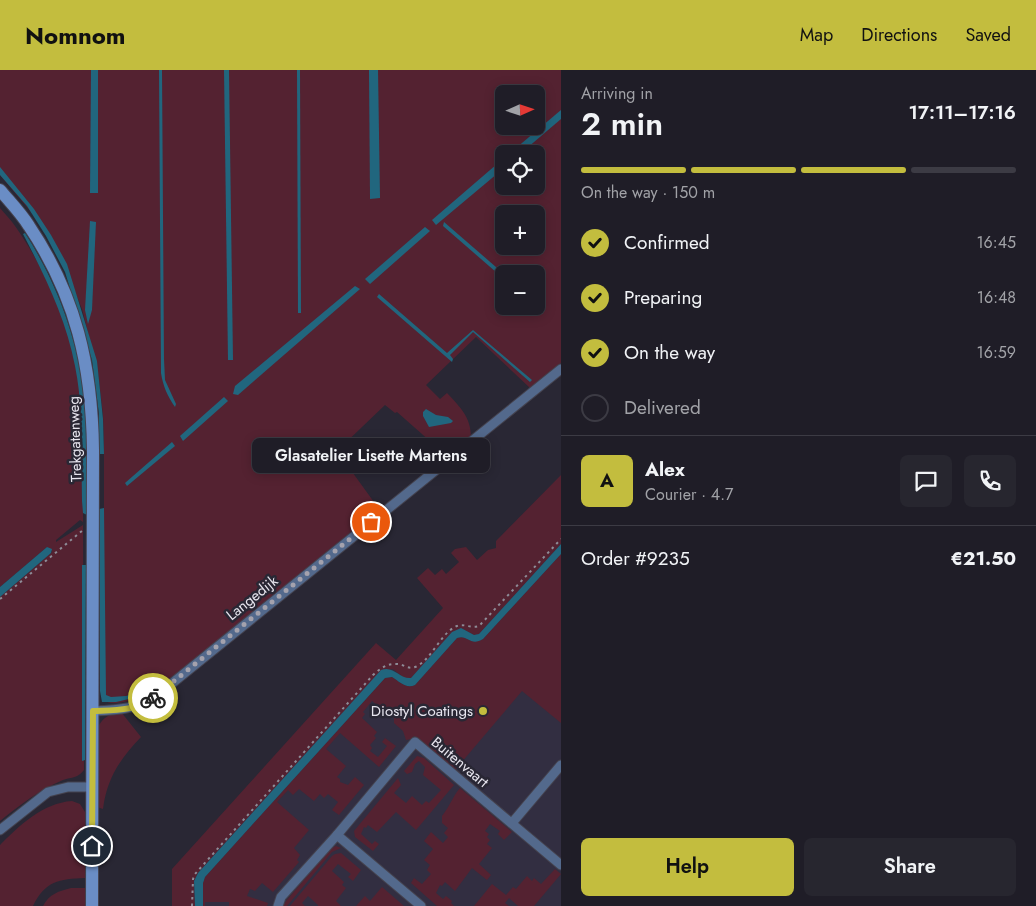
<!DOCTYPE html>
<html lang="en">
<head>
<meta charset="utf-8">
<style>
	:root { --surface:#1f1d27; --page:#27262f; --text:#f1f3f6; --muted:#a1a2a7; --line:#3c3b44; --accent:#c3bd3e }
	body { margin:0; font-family:Jost,sans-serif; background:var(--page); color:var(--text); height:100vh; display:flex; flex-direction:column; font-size:19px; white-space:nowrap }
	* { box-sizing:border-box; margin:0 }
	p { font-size:16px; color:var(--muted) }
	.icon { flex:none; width:28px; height:28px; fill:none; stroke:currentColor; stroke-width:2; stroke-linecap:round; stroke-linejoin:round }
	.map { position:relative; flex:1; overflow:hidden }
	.drawer { display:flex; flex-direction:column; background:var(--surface); width:475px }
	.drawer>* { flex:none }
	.needle { width:32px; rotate:87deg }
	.buttons { position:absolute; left:495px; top:15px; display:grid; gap:10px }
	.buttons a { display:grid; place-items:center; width:50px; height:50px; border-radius:8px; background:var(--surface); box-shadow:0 2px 12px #0003,0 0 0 1px var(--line); font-size:25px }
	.pin { position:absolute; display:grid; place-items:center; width:42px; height:42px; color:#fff; margin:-21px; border:2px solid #fff; border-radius:50%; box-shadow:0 1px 5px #0007 }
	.courier { position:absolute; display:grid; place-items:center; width:50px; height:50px; margin:-25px; border:4px solid #c3bd3e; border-radius:50%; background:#fff; color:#222; box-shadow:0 1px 6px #0007 }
	.bubble { position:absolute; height:35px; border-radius:8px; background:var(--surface); box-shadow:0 2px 12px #0003,0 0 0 1px var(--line); font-size:16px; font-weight:600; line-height:35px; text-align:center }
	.headline em { font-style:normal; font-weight:600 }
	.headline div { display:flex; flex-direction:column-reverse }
	.headline { display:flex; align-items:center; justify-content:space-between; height:85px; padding:0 20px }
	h1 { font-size:32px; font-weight:600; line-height:38px }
	.bar { display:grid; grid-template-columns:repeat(4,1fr); gap:8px 5px; align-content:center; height:60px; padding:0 20px }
	.bar i { height:6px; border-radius:4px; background:var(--line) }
	.bar .active { background:var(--accent) }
	.bar p { grid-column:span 4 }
	.line { display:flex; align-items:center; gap:12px; padding:0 20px; border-top:1px solid var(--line) }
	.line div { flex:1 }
	.round { display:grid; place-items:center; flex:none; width:52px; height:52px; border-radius:8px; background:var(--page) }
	ol { padding:0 20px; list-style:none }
	li { display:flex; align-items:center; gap:15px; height:55px }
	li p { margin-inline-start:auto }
	li .icon { padding:5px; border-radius:50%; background:var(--accent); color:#111; stroke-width:4 }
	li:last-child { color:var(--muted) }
	li i { width:28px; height:28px; border:2px solid var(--line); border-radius:50% }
	.action { display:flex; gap:10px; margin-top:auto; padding:10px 20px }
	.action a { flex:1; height:58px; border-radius:8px; background:var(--accent); color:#111; font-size:20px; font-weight:600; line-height:58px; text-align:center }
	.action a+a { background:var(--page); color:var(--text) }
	header { display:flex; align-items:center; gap:30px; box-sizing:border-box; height:70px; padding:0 25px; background:var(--accent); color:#111 }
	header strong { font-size:24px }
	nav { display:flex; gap:28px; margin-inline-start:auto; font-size:18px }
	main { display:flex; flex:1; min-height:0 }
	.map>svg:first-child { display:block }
	.built { fill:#322e41 }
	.green { fill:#542231; fill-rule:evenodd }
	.water { fill:#21667e }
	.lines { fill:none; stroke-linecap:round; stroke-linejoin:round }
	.street-casing { stroke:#44424e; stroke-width:11 }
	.secondary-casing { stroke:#44424e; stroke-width:14 }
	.path { stroke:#8e8c97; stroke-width:2; stroke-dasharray:2.5 4; stroke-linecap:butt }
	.street { stroke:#53698c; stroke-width:9 }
	.secondary { stroke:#6a8dc5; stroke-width:12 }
	.done { stroke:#a4a2ad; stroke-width:5; stroke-dasharray:0 9 }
	.route { stroke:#c3bd3e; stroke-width:6 }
	.poi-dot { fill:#c3bd3e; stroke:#292734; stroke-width:2 }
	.labels { text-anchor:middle; stroke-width:5; stroke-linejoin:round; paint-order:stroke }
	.street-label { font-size:15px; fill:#e7e5ee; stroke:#292734 }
	.poi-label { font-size:15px; fill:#e7e5ee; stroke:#292734; text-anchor:end }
</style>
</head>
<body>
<header>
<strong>Nomnom</strong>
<nav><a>Map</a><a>Directions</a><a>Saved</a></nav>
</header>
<main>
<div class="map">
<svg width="561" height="836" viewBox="0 0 561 836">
	<rect width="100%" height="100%" fill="#292734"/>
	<polygon class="built" points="561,478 561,836 199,836 199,810 386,602"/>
	<g class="green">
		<path d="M0 0H561V293L530 318 476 267 426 315 440 329 447 323C460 337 471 347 471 367L448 387 397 342 395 343 385 335 337 381 379 439 174 607C155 621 148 628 124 632 116 633 110 635 104 630V375L103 345 98 303 82 239 68 205 37 149 0 105ZM504 24H536V56H504ZM504 84H536V116H504ZM504 144H536V176H504ZM504 204H536V236H504Z"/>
		<path d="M0 138C5 144 11 150 15 156 52 208 78 276 82 341 84 377 83 415 83 452L80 450 56 470V472L83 455 84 700C78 708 72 707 63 710 39 720 20 735 0 751V527L51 483 52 481 47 477 0 517Z"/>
		<polygon points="561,405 561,474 479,564 474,565 461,558 411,608 404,608 393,599 381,601 198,803 194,811 195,836 172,836 172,799 376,573 396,590 443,538 417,508 428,498 435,505 442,499 446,504 459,492 451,483 455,479 466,477 477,490 488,480 496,478 496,471"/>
		<path d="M561 484V653L522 621 455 700 414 666 411 669 406 670 403 661 394 653V648L372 631 363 642 365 644 362 648 377 662 374 666 376 668 370 675 372 678 370 681 378 687 387 676 382 672 385 668 396 676 379 697 340 663 326 679 346 696 337 707 340 709V712L348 715 355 707 364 715 339 745 332 740 338 732 328 724 324 728 320 724 314 731 299 719 293 725 288 720 277 732 309 760 294 778 300 785 297 790 299 792 273 822 262 813 255 821 250 819 247 826 268 833 267 836H229V832H205V836H203V813L205 807 385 608 392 607C400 612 406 619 415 615L457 568C468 564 469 576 483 569Z"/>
		<path d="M121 642 141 667C120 689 107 708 103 739L97 737 98 657C104 646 110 644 121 642Z"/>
		<polygon points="417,686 424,688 454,715 416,760 396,742 377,762 368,755 366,758 364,757 361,764 372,774 375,771 379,774 373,781 355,767 354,761 398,708 401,715 394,723 406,733 412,726 422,735 426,731 429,733 441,720 423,705 425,697 419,691 415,694 412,702 407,704 404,701"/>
		<path d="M460 718 512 762 504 770 498 764 500 761 490 754 485 761 489 764 487 767 490 770 487 774 492 778 479 794 491 805 487 810 472 798 455 821 445 812 442 816 440 815 436 823 443 829 446 826 452 831 451 833 454 836H437L411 813 414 808 422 814 431 804 427 800 430 795 424 790 433 779 424 771 431 762 443 773 448 767 444 763 448 758 442 753V746C450 736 453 726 460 718Z"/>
		<path d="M72 731 80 734 85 742V808C59 809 45 811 33 836H0V775C20 755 43 733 72 731Z"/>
		<polygon points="336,776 341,778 332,782 287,836 283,836 286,831 330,779"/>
		<polygon points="341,783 361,800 353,811 348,807 351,804 338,794 332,801 344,812 342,815 346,818 336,831 341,836 318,836 318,835 308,826 302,833 305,836 290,836 332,786 335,784"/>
		<polygon points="555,799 561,804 534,836 518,836 509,828 505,833 509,836 474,836 492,814 506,825 513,817 516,819 527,806 532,811 534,808 541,814"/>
		<polygon points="382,817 404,836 356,836 365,826 370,831"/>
		<path d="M71 818H85V836H43C49 824 59 821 71 818Z"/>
	</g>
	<g class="water">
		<polygon points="91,0 98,0 98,123 90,123"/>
		<path d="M159 0H162L164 289 165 310 176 334 175 337C167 325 163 316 161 303Z"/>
		<polygon points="224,0 229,0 233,290 228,290"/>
		<polygon points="297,0 300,0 301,243 298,243"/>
		<polygon points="369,0 378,0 380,128 370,129"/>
		<polygon points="561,40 561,49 520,84 509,84"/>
		<polygon points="504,88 504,98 436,155 432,150"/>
		<polygon points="0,97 34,139 51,165 67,194 97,291 103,349 104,384 99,384 99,344 92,290 65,202 46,166 27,136 0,105"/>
		<polygon points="90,151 96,152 92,240 88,254 85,240"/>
		<polygon points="444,152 504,204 504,209 443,156"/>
		<polygon points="425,157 430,161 370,214 365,209"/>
		<path d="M25 163C56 211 78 269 84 326 89 365 87 405 87 445L83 443 82 431C81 386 84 340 75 296 66 249 45 206 23 164Z"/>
		<polygon points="355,216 360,219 238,325 233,324 235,316"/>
		<polygon points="379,224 447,283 473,260 532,310 530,312 473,262 450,285 453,289 452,292 377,227"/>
		<polygon points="224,327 228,331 183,371 180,366"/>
		<polygon points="426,339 436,345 448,347 453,351 451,353 429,357 423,346 423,342"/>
		<polygon points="172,372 175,376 127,416 125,413"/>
		<polygon points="104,438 106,625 111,627 126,626 144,620 147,621 146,625 116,632 102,632 100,621 99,439"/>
		<path d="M561 474V484L483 569C470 577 468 564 457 568L415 615C406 619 400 612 392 607L385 608 205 807 203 813V836H195L194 811 198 803 381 600C394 595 399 609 411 608L452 562 461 558 474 565 479 564Z"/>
		<polygon points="47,477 52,479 51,483 0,527 0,517"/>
		<polygon points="82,495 86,495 85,690 82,691"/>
	</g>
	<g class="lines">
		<g class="street-casing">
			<g id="street">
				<path d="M93 641C120 640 138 639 160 623L561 299"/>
				<polyline points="512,753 561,695"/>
				<polyline points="0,760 48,722 68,717 92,717"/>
				<polyline points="337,765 421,836"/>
				<polyline points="278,836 281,827 337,765 415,672 561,795"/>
			</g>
		</g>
		<g class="secondary-casing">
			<path id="secondary" d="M0 120C10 132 21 143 29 156 76 226 92 296 93 380L92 836"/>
		</g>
		<g class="path">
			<polyline points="0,529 83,460"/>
			<path d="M192 836 193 809 195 804 373 605C380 599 387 593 397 594 404 594 408 600 415 597 432 590 440 563 457 556 464 553 471 559 479 556L561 469"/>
		</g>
		<use href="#street" class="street"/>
		<use href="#secondary" class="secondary"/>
	</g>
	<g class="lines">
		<polyline class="done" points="153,628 371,452"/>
		<path class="route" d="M92 776 93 641C114 640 136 641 153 628"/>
	</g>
	<circle class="poi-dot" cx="483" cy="641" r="5"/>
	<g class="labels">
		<g class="street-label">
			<text transform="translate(75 369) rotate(-92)" y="5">Trekgatenweg</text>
			<text transform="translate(252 528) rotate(-39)" y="5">Langedijk</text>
			<text transform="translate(460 692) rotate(40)" y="5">Buitenvaart</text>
		</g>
		<g class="poi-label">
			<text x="473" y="646">Diostyl Coatings</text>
		</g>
	</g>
</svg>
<div class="buttons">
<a><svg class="needle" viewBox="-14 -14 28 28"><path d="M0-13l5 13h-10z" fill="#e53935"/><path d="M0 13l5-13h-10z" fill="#a1a2a7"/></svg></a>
<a><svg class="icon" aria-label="locate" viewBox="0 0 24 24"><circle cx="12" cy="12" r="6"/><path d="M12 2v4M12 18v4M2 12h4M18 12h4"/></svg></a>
<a>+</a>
<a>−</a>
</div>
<div class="pin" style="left:371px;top:452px;background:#ea580c"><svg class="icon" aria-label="bag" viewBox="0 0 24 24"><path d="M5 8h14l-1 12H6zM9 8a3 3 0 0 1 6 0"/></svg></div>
<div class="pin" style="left:92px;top:776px;background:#1f2937"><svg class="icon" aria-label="home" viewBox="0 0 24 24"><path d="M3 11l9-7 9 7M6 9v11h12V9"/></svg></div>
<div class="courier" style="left:153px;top:628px"><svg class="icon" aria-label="bike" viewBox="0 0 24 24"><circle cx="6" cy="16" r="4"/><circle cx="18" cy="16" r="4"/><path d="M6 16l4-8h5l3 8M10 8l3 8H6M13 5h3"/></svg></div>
<div class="bubble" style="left:252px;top:368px;width:238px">Glasatelier Lisette Martens</div>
</div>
<section class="drawer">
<div class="headline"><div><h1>2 min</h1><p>Arriving in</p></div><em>17:11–17:16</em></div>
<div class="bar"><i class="active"></i><i class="active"></i><i class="active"></i><i></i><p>On the way · 150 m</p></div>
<ol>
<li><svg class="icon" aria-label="check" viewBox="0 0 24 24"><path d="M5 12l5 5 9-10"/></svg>Confirmed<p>16:45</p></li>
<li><svg class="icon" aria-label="check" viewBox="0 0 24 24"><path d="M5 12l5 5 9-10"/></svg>Preparing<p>16:48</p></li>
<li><svg class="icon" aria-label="check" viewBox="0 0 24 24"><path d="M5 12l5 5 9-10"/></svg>On the way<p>16:59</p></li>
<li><i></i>Delivered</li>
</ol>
<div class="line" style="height:90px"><b class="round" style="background:var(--accent);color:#111">A</b><div><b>Alex</b><p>Courier · 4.7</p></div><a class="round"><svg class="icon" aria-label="chat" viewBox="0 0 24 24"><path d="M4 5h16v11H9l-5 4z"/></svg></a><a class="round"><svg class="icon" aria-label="phone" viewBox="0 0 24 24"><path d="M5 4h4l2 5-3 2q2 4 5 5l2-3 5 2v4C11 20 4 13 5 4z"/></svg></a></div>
<div class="line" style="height:65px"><div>Order #9235</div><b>€21.50</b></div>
<div class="action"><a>Help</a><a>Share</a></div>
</section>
</main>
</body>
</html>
